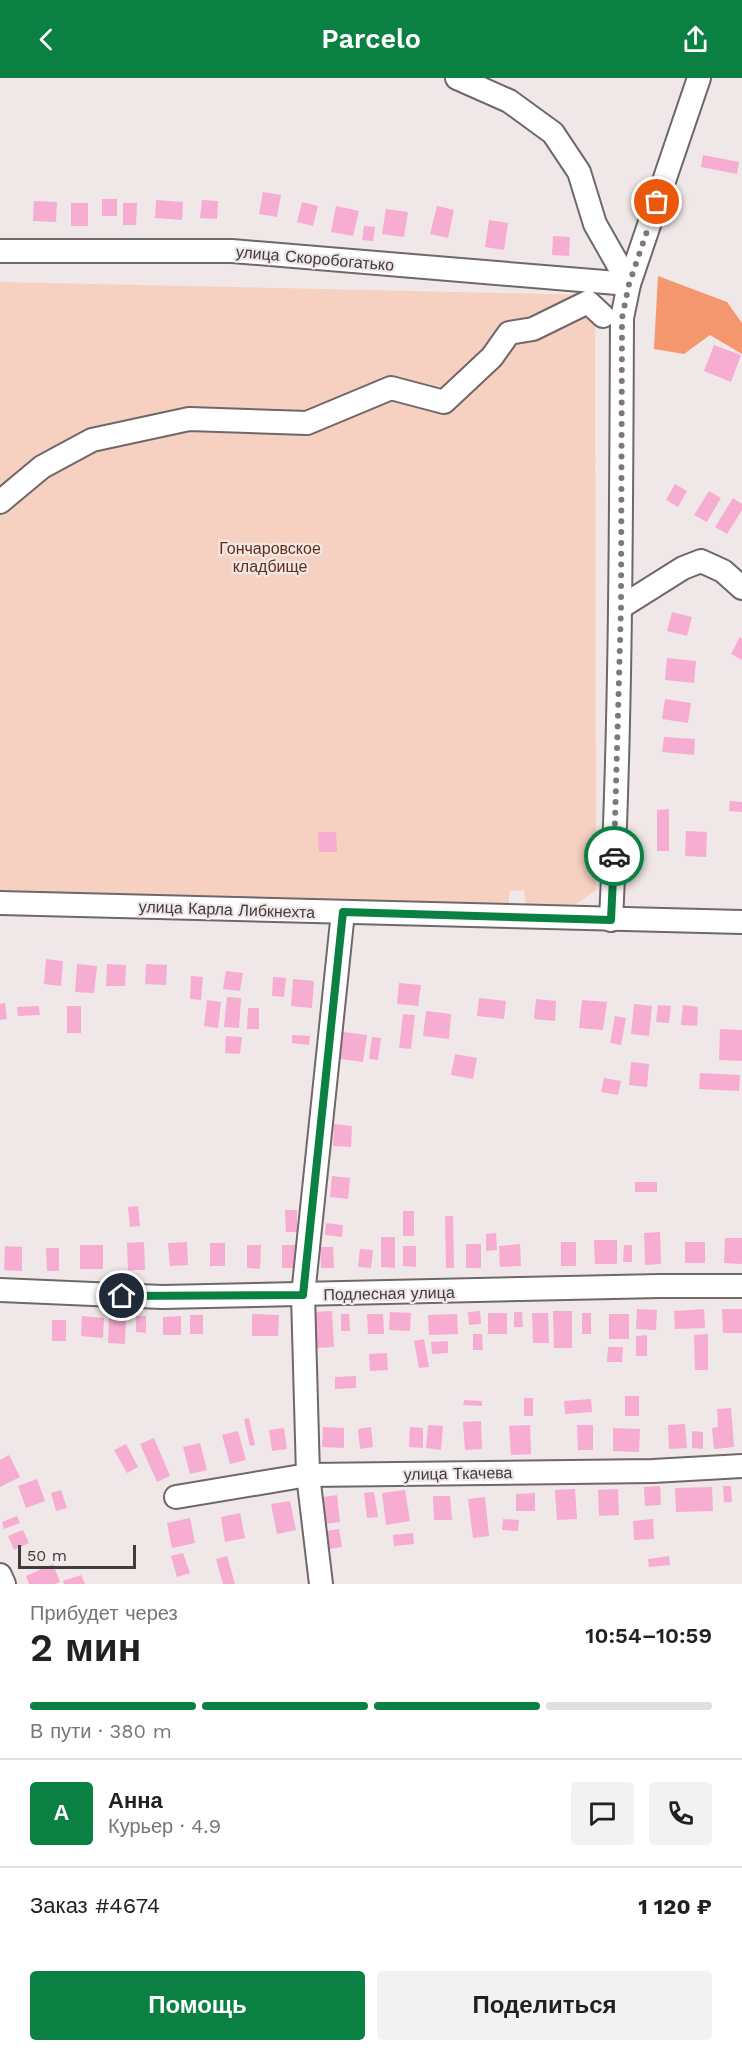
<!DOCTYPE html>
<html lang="ru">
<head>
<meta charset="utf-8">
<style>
	:root { --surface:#fff; --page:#f2f2f2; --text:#202124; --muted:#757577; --line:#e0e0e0; --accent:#0b8043 }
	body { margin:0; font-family:"Work Sans",sans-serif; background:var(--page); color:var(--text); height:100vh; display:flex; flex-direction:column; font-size:22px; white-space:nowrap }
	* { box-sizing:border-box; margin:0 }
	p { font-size:20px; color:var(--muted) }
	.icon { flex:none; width:33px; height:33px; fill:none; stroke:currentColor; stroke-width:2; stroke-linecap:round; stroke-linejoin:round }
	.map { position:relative; height:1506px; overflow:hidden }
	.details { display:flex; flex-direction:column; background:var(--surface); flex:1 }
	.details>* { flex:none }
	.scale { position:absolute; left:18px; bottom:15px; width:118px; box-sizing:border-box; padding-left:6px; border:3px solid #403c3c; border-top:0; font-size:16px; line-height:21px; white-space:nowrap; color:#403c3c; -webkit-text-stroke:4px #f0e7e8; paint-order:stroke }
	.pin { position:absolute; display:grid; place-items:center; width:51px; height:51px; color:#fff; margin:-26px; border:3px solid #fff; border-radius:50%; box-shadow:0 2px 6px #0007 }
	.courier { position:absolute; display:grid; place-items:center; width:60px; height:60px; margin:-30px; border:4px solid #0b8043; border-radius:50%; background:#fff; color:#222; box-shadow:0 2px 8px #0007 }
	.overview em { font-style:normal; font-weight:600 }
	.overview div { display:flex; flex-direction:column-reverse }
	.overview { display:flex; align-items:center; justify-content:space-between; height:102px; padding:0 30px }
	h1 { font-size:39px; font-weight:600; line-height:45px }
	.bar { display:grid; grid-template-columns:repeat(4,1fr); gap:9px 6px; align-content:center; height:72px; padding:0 30px }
	.bar i { height:8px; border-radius:4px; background:var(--line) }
	.bar .active { background:var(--accent) }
	.bar p { grid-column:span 4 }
	.line { display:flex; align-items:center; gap:15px; padding:0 30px; border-top:2px solid var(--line) }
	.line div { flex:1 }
	.round { display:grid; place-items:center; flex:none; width:63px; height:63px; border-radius:6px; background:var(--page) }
	.button { display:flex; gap:12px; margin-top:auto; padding:12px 30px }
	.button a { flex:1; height:69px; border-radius:6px; background:var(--accent); color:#fff; font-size:24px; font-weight:600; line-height:69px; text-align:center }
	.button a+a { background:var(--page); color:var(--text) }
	header { display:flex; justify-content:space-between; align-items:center; height:78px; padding:0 30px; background:var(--accent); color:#fff; font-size:27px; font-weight:600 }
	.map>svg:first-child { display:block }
	.green { fill:#f6d0c1 }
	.forest { fill:#f4976f }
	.building { fill:#f7acd2 }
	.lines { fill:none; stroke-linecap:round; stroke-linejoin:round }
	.minor-casing { stroke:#6f6768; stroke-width:26 }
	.minor { stroke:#fff; stroke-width:22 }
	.done { stroke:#7e7878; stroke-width:6; stroke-dasharray:0 10.8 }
	.route { stroke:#0b8043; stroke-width:8 }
	.labels { text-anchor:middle; stroke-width:4.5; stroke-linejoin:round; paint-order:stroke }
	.street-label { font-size:16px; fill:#403c3c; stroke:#f0e7e8 }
	.park-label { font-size:16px; fill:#672d11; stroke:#f0e7e8 }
</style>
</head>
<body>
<header><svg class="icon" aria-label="back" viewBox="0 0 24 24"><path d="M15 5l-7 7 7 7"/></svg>Parcelo<svg class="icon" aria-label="share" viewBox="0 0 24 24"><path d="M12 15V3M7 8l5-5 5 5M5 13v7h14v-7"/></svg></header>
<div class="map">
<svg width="742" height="1506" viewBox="0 0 742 1506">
	<rect width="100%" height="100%" fill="#f0e7e8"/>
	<polygon class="green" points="0,204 595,217 596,812 576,826 526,827 524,812 510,813 508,828 300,824 0,812"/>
	<polygon class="forest" points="658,198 727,224 742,245 742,276 710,257 684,276 654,271"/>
	<g class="building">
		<polygon points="703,77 739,84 737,96 701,89"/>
		<polygon points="263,114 281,117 277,139 259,136"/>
		<rect x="102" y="121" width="15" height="17"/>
		<polygon points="156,122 183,124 182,142 155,140"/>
		<polygon points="202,122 218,123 217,141 200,140"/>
		<polygon points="34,123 57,124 56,144 33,143"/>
		<polygon points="302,124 318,128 313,148 297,144"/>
		<rect x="71" y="125" width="17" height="23"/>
		<polygon points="123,125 137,125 136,147 123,147"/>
		<polygon points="336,128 359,133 353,158 331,154"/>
		<polygon points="437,128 454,132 448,160 430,156"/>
		<polygon points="386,131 408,134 404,159 382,156"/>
		<polygon points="489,142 508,145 504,172 485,169"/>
		<polygon points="364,148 375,149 373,163 362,162"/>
		<polygon points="553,158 570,159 569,178 552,177"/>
		<polygon points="714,267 741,277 731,304 704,293"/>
		<polygon points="675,406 687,413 678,429 666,422"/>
		<polygon points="709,413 721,420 707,444 694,437"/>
		<polygon points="733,420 742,426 742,432 727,456 715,449"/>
		<polygon points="672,534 692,539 687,558 667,553"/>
		<polygon points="740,559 742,561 742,582 731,576"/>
		<polygon points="667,580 696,583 694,605 665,602"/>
		<polygon points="665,621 691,625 688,645 662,641"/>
		<polygon points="664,659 695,661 694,677 662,674"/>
		<polygon points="730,723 742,724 742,734 729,733"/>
		<polygon points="669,731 669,773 657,773 657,732"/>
		<polygon points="686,753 707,754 706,779 685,778"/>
		<polygon points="318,754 336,754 337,774 319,774"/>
		<polygon points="46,881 63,883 61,908 44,906"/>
		<polygon points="77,886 97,888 94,915 75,914"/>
		<polygon points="107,886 126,887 125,908 106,908"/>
		<polygon points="146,886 167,887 166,907 145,906"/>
		<polygon points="226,893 243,895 240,913 223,911"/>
		<polygon points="191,898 203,899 201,922 190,921"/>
		<polygon points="273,899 286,900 284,919 272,918"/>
		<polygon points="293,901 314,903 312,930 291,928"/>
		<polygon points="399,905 421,907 418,928 397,926"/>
		<polygon points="227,919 241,920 239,950 224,949"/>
		<polygon points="479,920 506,923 504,941 477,938"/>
		<polygon points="536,921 556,923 555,943 534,941"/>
		<polygon points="207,922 221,924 218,950 204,948"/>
		<polygon points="582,922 607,924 603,952 579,950"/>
		<polygon points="5,925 7,941 0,942 0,926"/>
		<polygon points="634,926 652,928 649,958 631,956"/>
		<polygon points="658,927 671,928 669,945 656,944"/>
		<polygon points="683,927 698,929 697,948 681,947"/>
		<polygon points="39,928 40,937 18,938 17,929"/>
		<rect x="67" y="928" width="14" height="27"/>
		<polygon points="248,930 259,930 259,951 247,951"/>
		<polygon points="426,933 451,936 449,961 423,958"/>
		<polygon points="403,936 415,937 411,971 399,970"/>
		<polygon points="615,938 626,940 621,967 610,965"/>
		<polygon points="720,951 742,952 742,983 719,982"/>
		<polygon points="343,954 367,957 363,984 340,981"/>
		<polygon points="292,957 310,958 309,967 292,965"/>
		<polygon points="226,958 242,959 240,976 225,975"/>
		<polygon points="372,959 381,960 378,982 369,981"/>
		<polygon points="455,976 477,980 473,1001 451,997"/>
		<polygon points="631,984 649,986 647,1009 629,1007"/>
		<polygon points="700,995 740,997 739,1013 699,1011"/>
		<polygon points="604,1000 621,1003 618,1017 601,1014"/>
		<polygon points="334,1046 352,1048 351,1069 333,1068"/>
		<polygon points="332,1098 350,1100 348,1121 330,1119"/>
		<rect x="635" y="1104" width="22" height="10"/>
		<polygon points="138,1128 140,1148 130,1149 128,1129"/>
		<polygon points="285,1132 297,1132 297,1154 286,1154"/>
		<rect x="403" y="1133" width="11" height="25"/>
		<polygon points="445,1138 453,1138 454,1190 446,1190"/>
		<polygon points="326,1145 343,1147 342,1159 325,1157"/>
		<polygon points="660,1154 661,1186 645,1187 644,1155"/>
		<polygon points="496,1155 497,1172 486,1173 486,1156"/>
		<polygon points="381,1159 395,1159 395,1190 381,1189"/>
		<polygon points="725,1160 742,1160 742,1186 724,1185"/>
		<polygon points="594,1162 617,1162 617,1186 595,1186"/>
		<polygon points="144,1164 145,1192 128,1192 127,1165"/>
		<polygon points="187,1164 188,1187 170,1188 168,1165"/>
		<rect x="561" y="1164" width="15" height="24"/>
		<rect x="685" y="1164" width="20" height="21"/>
		<rect x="210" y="1165" width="15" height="23"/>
		<rect x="466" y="1166" width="15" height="24"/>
		<polygon points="520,1166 521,1188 500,1189 499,1168"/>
		<rect x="80" y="1167" width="23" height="24"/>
		<polygon points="247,1167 261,1167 260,1191 247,1190"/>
		<rect x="282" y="1167" width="15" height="23"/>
		<polygon points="624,1167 632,1167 632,1184 623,1184"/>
		<polygon points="5,1168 22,1169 22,1193 4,1192"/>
		<polygon points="403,1168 416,1168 416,1189 403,1188"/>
		<polygon points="320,1169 333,1169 334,1190 321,1190"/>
		<polygon points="46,1170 59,1170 59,1193 47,1193"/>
		<polygon points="360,1171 373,1172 371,1190 358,1189"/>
		<polygon points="637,1231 657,1232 656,1252 636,1251"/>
		<polygon points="704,1231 705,1250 675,1251 674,1233"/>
		<polygon points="722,1231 742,1231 742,1255 723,1255"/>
		<polygon points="332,1233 334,1269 316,1270 314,1234"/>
		<polygon points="480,1233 481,1246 469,1247 468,1234"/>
		<polygon points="553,1233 572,1233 572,1270 554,1270"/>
		<polygon points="390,1234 411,1235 410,1253 389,1252"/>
		<polygon points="514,1234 522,1234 523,1249 514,1249"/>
		<rect x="488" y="1235" width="19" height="21"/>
		<polygon points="532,1235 548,1235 549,1265 533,1265"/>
		<rect x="582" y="1235" width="9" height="21"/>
		<polygon points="252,1236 279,1237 278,1258 252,1258"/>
		<polygon points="341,1236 349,1236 350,1253 341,1253"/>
		<polygon points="367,1236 383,1236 384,1256 368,1256"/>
		<polygon points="457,1236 458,1256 429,1257 428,1237"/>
		<rect x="609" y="1236" width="20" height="25"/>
		<rect x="190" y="1237" width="13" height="19"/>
		<polygon points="82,1238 104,1240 103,1260 81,1258"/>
		<polygon points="136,1238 146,1238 146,1255 136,1254"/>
		<polygon points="181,1238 181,1257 163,1257 163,1239"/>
		<polygon points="109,1240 126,1240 125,1266 108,1265"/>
		<rect x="52" y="1242" width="14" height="21"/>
		<polygon points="473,1256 482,1256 483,1272 473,1272"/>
		<polygon points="708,1256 708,1292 695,1292 694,1257"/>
		<polygon points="647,1257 647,1278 636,1278 636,1258"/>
		<polygon points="424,1261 429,1289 419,1290 414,1263"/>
		<polygon points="448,1263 448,1275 432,1276 431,1264"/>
		<polygon points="608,1269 623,1269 622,1284 607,1284"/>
		<polygon points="387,1275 388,1292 370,1293 369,1276"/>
		<polygon points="356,1298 356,1310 335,1311 335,1299"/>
		<rect x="625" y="1318" width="14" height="20"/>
		<rect x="524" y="1320" width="9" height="18"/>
		<polygon points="591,1321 592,1334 565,1336 564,1323"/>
		<polygon points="464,1322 482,1323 482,1328 463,1327"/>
		<polygon points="731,1330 734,1369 714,1371 712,1350 718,1349 717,1331"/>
		<polygon points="249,1340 255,1367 250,1368 244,1341"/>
		<polygon points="481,1343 482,1371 465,1372 463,1344"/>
		<polygon points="685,1346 687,1370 669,1371 668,1347"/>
		<polygon points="428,1347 443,1348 441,1372 426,1370"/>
		<polygon points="530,1347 531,1376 511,1377 509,1348"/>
		<polygon points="577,1347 593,1347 593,1372 578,1372"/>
		<polygon points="323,1349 344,1350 344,1370 322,1369"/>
		<polygon points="371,1349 373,1369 360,1371 358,1351"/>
		<polygon points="410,1349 423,1350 423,1370 409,1369"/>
		<polygon points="284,1350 287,1371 272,1373 269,1352"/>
		<polygon points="613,1350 640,1351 639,1374 613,1373"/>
		<polygon points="238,1353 246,1382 230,1386 222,1357"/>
		<polygon points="692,1353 703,1354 703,1371 692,1370"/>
		<polygon points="154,1360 170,1398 157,1404 140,1366"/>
		<polygon points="200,1365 207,1392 190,1396 183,1369"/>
		<polygon points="126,1366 138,1389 127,1395 114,1372"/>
		<polygon points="9,1377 20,1399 0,1409 0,1382"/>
		<polygon points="37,1401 45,1423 26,1430 18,1408"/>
		<polygon points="660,1408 661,1427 645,1428 644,1409"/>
		<polygon points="723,1408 731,1408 732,1424 724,1424"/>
		<polygon points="712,1409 713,1433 676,1434 675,1410"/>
		<polygon points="575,1411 577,1441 557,1442 555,1412"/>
		<polygon points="618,1411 619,1437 599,1438 598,1412"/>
		<polygon points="61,1412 67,1430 56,1433 51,1415"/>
		<polygon points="405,1412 410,1443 386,1447 382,1415"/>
		<polygon points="374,1414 378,1439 367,1440 364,1415"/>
		<polygon points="535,1415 535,1433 516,1433 516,1416"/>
		<polygon points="337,1417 340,1444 325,1446 322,1419"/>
		<polygon points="433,1418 450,1418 452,1442 434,1442"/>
		<polygon points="485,1419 489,1458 473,1460 468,1421"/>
		<polygon points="290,1423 296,1452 277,1456 271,1426"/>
		<polygon points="240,1435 245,1460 225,1464 221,1439"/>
		<polygon points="17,1438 20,1445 4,1451 2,1444"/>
		<polygon points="190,1440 195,1465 172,1470 167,1445"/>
		<polygon points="503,1441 519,1442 518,1453 502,1452"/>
		<polygon points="653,1441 654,1461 634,1462 633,1443"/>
		<polygon points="339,1451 342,1469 329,1471 326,1453"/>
		<polygon points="23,1452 29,1465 14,1472 8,1458"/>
		<polygon points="413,1455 414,1466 394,1468 393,1457"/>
		<polygon points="183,1475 190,1495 177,1499 171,1478"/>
		<polygon points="227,1478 235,1506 223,1506 216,1481"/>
		<polygon points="669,1478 670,1487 649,1489 648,1481"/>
		<polygon points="53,1486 60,1504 55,1506 29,1506 26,1498"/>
		<polygon points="81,1497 85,1506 64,1506 63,1503"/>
	</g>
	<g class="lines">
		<g class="minor-casing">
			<g id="minor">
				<path d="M457 0 509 23 553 55 579 94 595 146 629 206 622 240C621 441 621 641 611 842"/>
				<polyline points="0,173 232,173 629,206 699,0"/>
				<polyline points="0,424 42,389 92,362 189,341 307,345 391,310 444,324 492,279 509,255 533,251 588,224 603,238"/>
				<polyline points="621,529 683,490 701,483 723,493 742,510"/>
				<polyline points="0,825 742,844"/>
				<polyline points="0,1212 162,1219 660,1208 742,1208"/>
				<polyline points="176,1419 308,1397 653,1393 742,1388"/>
				<polyline points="0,1497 4,1506"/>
				<polyline points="321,1506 308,1397 303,1217 343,834"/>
			</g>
		</g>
		<use href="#minor" class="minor"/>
	</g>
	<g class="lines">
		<polyline class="done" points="614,778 621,529 622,240 629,206 657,124"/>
		<polyline class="route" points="122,1218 303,1217 343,834 611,842 614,778"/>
	</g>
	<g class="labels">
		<g class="street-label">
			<text transform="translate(315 180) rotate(5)" y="6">улица Скоробогатько</text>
			<text transform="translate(227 831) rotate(2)" y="6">улица Карла Либкнехта</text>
			<text transform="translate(389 1215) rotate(-1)" y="6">Подлесная улица</text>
			<text transform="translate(458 1395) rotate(-1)" y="6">улица Ткачева</text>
		</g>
		<g class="park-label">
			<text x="270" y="476">Гончаровское<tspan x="270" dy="18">кладбище</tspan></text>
		</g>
	</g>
</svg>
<div class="scale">50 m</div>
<div class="pin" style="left:657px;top:124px;background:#ea580c"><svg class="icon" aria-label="bag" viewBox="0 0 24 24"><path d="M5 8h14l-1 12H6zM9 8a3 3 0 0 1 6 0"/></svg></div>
<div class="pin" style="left:122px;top:1218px;background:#1f2937"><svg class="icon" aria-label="home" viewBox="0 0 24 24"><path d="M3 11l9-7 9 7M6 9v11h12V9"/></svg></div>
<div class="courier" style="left:614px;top:778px"><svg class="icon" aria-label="car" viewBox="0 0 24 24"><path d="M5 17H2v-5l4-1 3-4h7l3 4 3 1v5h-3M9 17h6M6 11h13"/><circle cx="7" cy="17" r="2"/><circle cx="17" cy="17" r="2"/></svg></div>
</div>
<section class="details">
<div class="overview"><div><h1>2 мин</h1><p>Прибудет через</p></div><em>10:54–10:59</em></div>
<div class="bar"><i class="active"></i><i class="active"></i><i class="active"></i><i></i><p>В пути · 380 m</p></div>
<div class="line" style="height:108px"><b class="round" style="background:var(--accent);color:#fff">А</b><div><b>Анна</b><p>Курьер · 4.9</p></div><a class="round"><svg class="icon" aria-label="chat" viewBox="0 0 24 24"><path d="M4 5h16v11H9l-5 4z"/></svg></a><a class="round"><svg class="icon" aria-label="phone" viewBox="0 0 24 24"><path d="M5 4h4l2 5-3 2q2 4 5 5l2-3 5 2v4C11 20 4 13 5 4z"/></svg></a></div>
<div class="line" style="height:78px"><div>Заказ #4674</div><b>1 120 ₽</b></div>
<div class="button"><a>Помощь</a><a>Поделиться</a></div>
</section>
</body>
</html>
